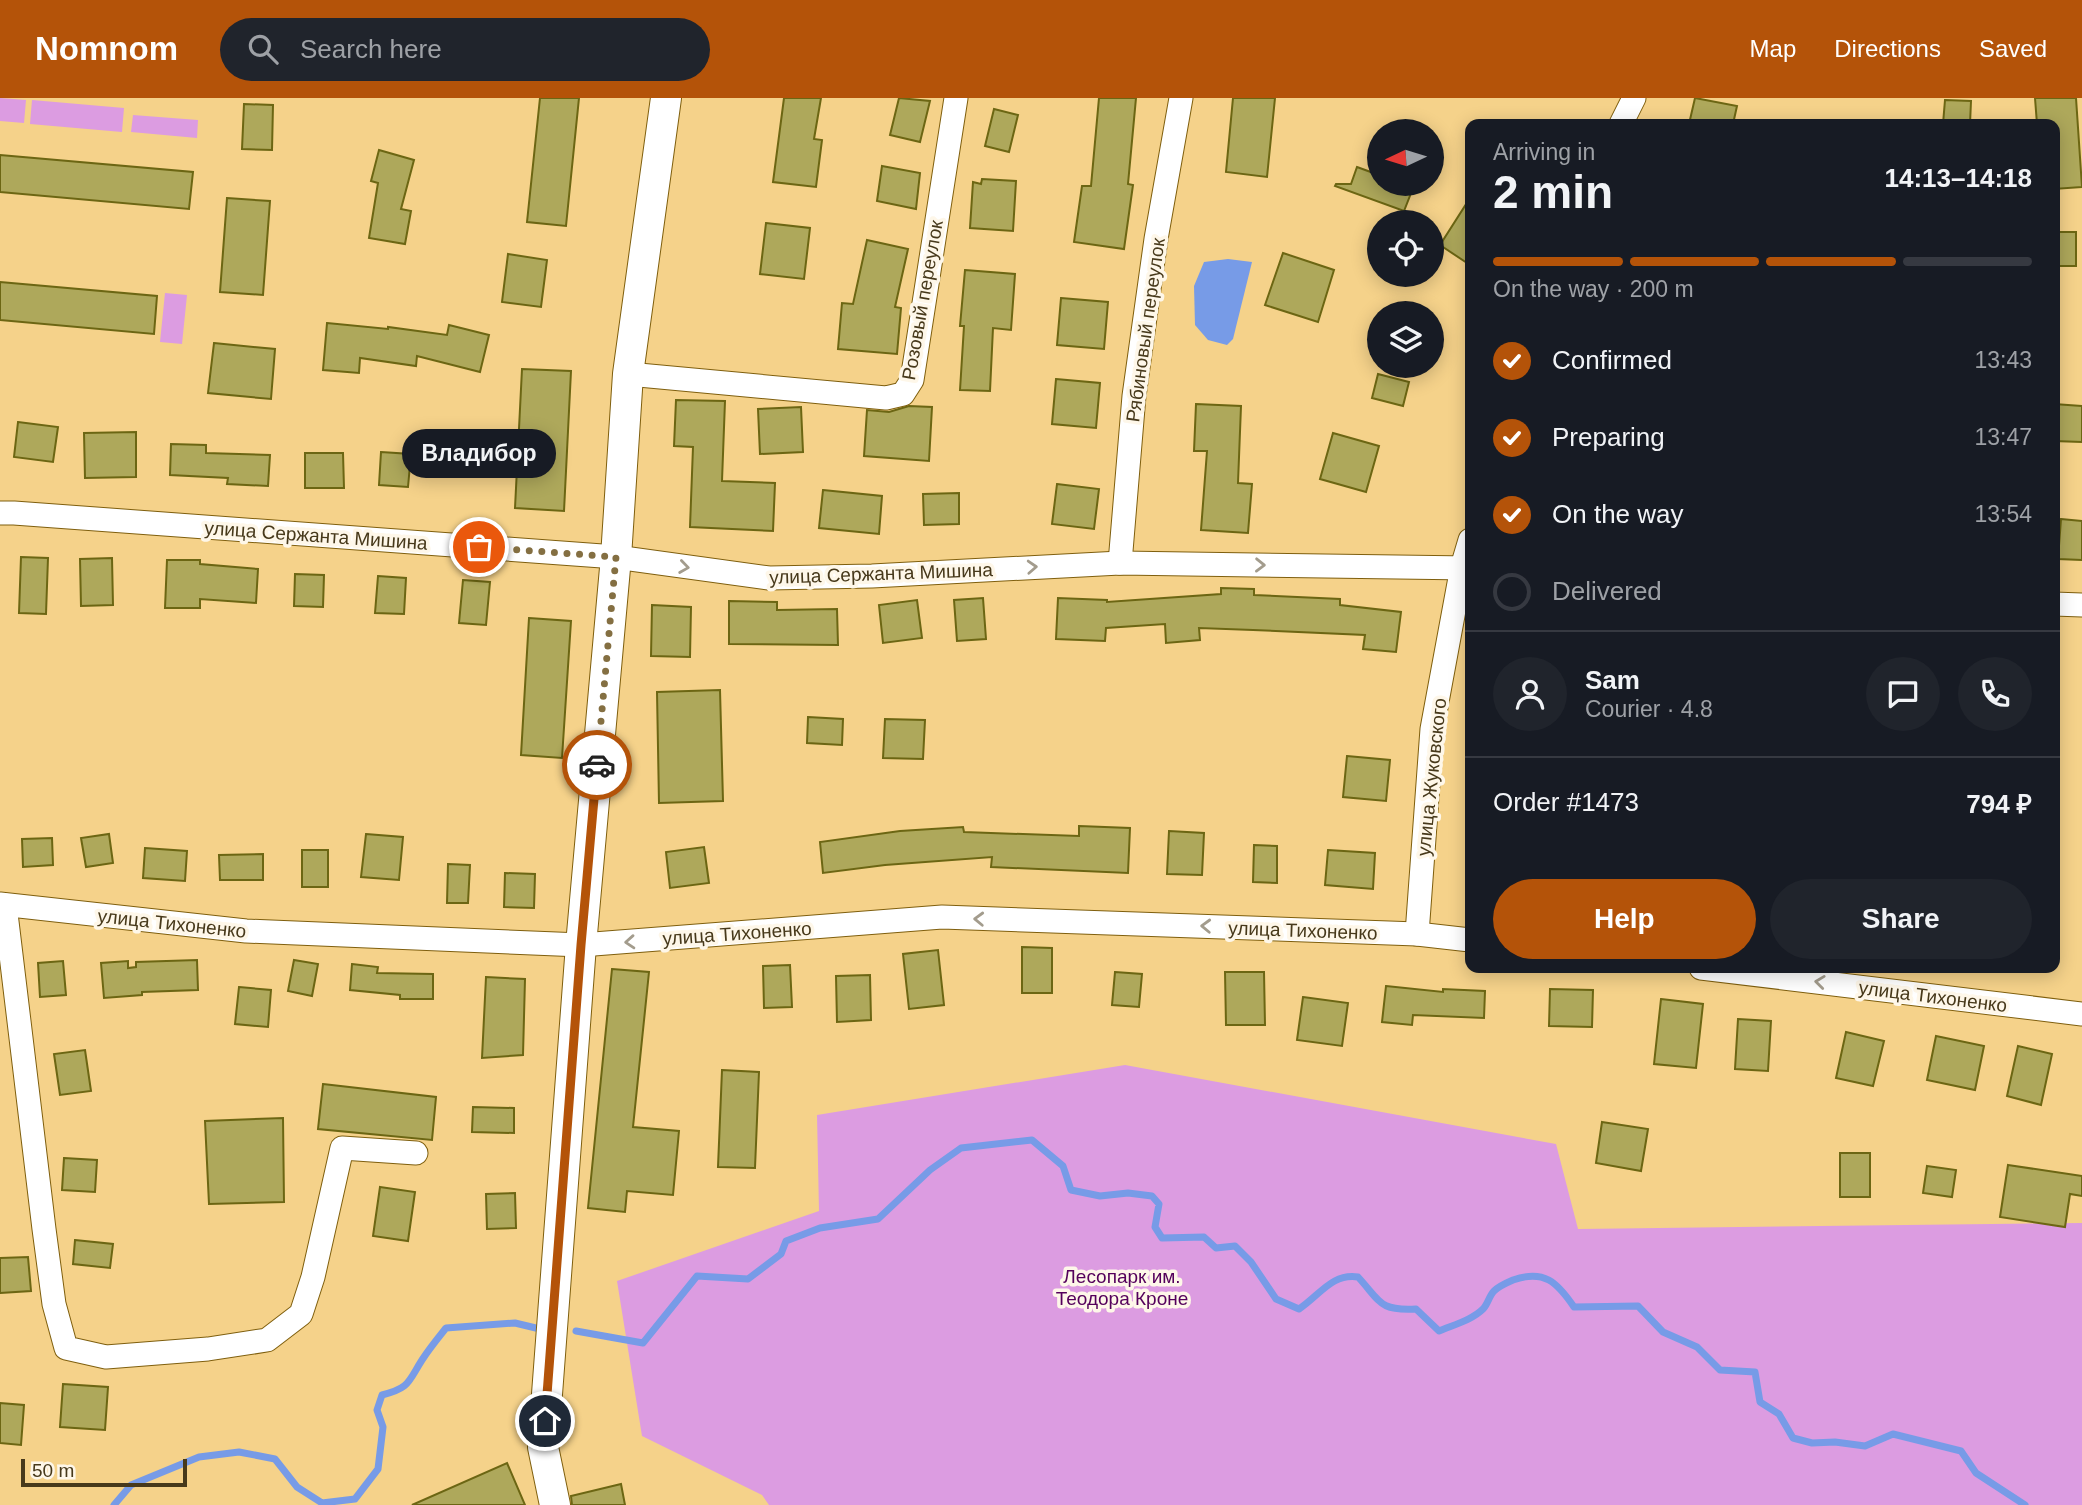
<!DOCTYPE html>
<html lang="en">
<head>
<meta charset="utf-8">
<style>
	:root { --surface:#171b24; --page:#20242c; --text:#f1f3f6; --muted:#9ea1a6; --line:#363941; --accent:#b45309 }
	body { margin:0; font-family:Helvetica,sans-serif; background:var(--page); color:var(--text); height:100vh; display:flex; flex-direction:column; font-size:26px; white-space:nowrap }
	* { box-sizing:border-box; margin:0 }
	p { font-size:23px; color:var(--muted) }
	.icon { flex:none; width:38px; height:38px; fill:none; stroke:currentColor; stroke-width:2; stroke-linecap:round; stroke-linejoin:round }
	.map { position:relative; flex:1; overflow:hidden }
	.drawer { position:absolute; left:1465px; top:21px; width:595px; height:854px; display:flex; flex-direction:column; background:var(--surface); border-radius:14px; box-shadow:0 4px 18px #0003 }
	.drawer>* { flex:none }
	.needle { width:46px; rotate:266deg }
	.tools { position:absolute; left:1367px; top:21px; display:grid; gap:14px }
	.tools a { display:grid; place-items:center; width:77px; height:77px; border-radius:50%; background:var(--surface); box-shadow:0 4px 18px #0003; font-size:35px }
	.scale { position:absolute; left:21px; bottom:18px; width:166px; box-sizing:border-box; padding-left:7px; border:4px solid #47391b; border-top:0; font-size:19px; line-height:24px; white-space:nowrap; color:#47391b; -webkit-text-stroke:5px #fef7e9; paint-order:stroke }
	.pin { position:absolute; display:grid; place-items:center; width:60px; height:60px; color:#fff; margin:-30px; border:4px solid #fff; border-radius:50%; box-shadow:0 2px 7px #0007 }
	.courier { position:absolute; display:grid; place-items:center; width:70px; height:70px; margin:-35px; border:5px solid #b45309; border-radius:50%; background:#fff; color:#222; box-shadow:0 2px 9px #0007 }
	.bubble { position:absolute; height:49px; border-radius:24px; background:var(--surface); box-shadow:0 4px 18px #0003; font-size:23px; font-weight:600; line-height:49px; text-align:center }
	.headline em { font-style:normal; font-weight:600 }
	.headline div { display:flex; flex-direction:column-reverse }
	.headline { display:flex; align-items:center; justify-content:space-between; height:119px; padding:0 28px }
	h1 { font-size:46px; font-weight:600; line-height:52px }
	.bar { display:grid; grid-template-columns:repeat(4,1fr); gap:10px 7px; align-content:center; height:84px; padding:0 28px }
	.bar i { height:9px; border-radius:5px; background:var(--line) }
	.bar .active { background:var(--accent) }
	.bar p { grid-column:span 4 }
	.line { display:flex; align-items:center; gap:18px; padding:0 28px; border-top:2px solid var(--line) }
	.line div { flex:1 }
	.round { display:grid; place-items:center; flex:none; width:74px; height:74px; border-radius:37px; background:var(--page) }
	ol { padding:0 28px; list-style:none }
	li { display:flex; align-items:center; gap:21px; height:77px }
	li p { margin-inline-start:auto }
	li .icon { padding:7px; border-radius:50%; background:var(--accent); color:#fff; stroke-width:4 }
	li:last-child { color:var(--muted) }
	li i { width:38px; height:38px; border:4px solid var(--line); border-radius:50% }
	.button { display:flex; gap:14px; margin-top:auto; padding:14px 28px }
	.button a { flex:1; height:80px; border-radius:42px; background:var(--accent); color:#fff; font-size:28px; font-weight:600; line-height:80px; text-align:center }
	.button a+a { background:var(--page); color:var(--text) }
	header { display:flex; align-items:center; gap:42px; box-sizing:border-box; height:98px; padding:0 35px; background:var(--accent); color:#fff }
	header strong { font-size:33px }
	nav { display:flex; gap:38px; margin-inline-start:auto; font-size:24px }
	.search { width:490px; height:63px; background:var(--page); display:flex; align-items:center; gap:18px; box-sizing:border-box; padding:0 24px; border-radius:38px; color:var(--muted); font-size:26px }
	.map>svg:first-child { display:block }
	.green { fill:#dc9ce1 }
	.water { fill:#779be7 }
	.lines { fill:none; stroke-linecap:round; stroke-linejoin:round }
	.stream { stroke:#779be7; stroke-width:7 }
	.building { fill:#aea85b; stroke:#6c6613; stroke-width:2 }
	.minor-casing { stroke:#7f5f0e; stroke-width:25 }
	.major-casing { stroke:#7f5f0e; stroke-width:32 }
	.minor { stroke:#fff; stroke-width:23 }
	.major { stroke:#fff; stroke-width:30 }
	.oneway { stroke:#a39c8d }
	.done { stroke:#846f42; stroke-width:7; stroke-dasharray:0 12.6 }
	.route { stroke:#b45309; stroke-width:9 }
	.labels { text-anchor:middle; stroke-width:7; stroke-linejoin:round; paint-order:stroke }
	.street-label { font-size:19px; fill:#47391b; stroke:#fef7e9 }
	.park-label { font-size:19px; fill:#54005b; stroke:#fef7e9 }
</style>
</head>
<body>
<header>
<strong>Nomnom</strong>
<div class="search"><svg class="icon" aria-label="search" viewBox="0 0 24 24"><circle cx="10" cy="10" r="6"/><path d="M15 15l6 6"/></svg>Search here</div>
<nav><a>Map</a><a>Directions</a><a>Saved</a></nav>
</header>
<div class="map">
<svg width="2082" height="1407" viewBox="0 0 2082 1407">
	<rect width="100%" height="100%" fill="#f5d28a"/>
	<g class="green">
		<polygon points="0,0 26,2 24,25 0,23"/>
		<polygon points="32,2 124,10 122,34 30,26"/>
		<polygon points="133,17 198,22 197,40 131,34"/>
		<polygon points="165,195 187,197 182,246 160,244"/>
		<polygon points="1125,967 1556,1046 1578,1131 2082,1125 2082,1407 769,1407 762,1397 642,1338 617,1183 819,1113 817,1017"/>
	</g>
	<polygon class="water" points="1228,161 1252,164 1233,241 1227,247 1208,242 1195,227 1194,188 1204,164"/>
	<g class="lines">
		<g class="stream">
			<path d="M576 1233 643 1245 697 1178 748 1181 781 1156 786 1143 820 1130 878 1121 930 1072 961 1050 1032 1042 1063 1068 1071 1092 1100 1098 1128 1095 1152 1098 1159 1106 1155 1129 1162 1140 1204 1139 1216 1150 1235 1148 1251 1164 1276 1201 1299 1211C1320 1197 1332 1175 1358 1179 1381 1204 1379 1213 1416 1211L1439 1233C1453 1227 1472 1222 1483 1211 1488 1206 1489 1198 1494 1193 1499 1188 1506 1185 1513 1182 1544 1171 1557 1184 1574 1209L1638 1208 1663 1234 1697 1249 1720 1272 1755 1274 1760 1304 1779 1316 1793 1340 1812 1345 1835 1344 1865 1348 1893 1336 1961 1353 1976 1375 2025 1407"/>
			<path d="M114 1407 131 1387 199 1359 239 1354 275 1361 297 1389 322 1405 355 1401 378 1371 383 1329 377 1312 382 1297C410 1290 408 1284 422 1262 429 1251 438 1240 446 1230L515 1225 540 1231"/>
		</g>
	</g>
	<g class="building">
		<polygon points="540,0 579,0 566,128 527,124"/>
		<polygon points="784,0 821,0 814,41 822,42 816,89 773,84"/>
		<polygon points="899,0 930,3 920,44 890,37"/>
		<polygon points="1099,0 1136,0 1128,86 1133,87 1124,151 1074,144 1082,88 1091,88"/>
		<polygon points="1233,0 1275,0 1267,79 1226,74"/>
		<polygon points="1695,0 1737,8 1733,26 1689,26"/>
		<polygon points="2035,0 2076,0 2082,89 2054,91 2054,26 2037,26"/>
		<polygon points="1945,2 1971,3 1970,26 1943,26"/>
		<polygon points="244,6 273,7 272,52 242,51"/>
		<polygon points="994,11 1018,17 1009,54 985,48"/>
		<polygon points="379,52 414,62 401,111 411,113 405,146 369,140 378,85 371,83"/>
		<polygon points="0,57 193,74 189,111 0,94"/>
		<polygon points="882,68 920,75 916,111 877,103"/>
		<polygon points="1357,69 1379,77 1379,86 1402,86 1413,90 1404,113 1335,88 1336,86 1351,86"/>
		<polygon points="982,81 1016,83 1013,133 970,130 973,84 981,86"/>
		<polygon points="227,100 270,103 263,197 220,194"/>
		<polygon points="1470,100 1470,167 1440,147"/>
		<polygon points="766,125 810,130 804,181 760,176"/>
		<rect x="2054" y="134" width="22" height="34"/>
		<polygon points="867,142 908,151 895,209 901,210 897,256 838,251 842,205 853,206"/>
		<polygon points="1283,155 1334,172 1318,224 1265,207"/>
		<polygon points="508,156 547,162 541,209 502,204"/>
		<polygon points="965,172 1015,176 1011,232 993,230 990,293 960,292 964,228 960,228"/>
		<polygon points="0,184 157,198 154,236 0,222"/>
		<polygon points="1061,200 1108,204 1104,251 1057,247"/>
		<polygon points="327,225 388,231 388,229 447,237 449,227 489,237 480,274 417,258 416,268 360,260 359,275 323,272"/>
		<polygon points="214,245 275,251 271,301 208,295"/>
		<polygon points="522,271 571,273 564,413 515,410"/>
		<polygon points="1378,276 1409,284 1403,308 1372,300"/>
		<polygon points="1056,281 1100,285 1096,330 1052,326"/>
		<polygon points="676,302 725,303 722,383 775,385 773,433 690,429 693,349 674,348"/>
		<polygon points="1196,306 1241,308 1238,385 1252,386 1248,435 1201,432 1207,353 1194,353"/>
		<polygon points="2054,306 2082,308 2082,344 2054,343"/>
		<polygon points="909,308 932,309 929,363 864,358 867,312 889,314"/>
		<polygon points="801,309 803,354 760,356 758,311"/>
		<polygon points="18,324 58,329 53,364 14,359"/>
		<polygon points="136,334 136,379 85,380 84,335"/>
		<polygon points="1333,335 1379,348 1366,394 1320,381"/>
		<polygon points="171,346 206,347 206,355 270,357 268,388 227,386 228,380 170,377"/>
		<polygon points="381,354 411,356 408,389 379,387"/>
		<polygon points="305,355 343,355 344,390 305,390"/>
		<polygon points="1057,386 1099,391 1094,431 1052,426"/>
		<polygon points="823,392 882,398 879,436 819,430"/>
		<polygon points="959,395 959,426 924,427 923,396"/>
		<polygon points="2061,421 2082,423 2082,462 2058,461"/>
		<polygon points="21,459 48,460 46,516 19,515"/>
		<polygon points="112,460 113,507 81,508 80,461"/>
		<polygon points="167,462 200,462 200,466 258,471 256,505 200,501 200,510 165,510"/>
		<polygon points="295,476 324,477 323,509 294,508"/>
		<polygon points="378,478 406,480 404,516 375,515"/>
		<polygon points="463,482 490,484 486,527 459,525"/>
		<polygon points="1221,490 1254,491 1254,497 1340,501 1340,507 1401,514 1396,554 1363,551 1365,537 1253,532 1199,530 1200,542 1166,545 1165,526 1106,530 1105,543 1056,541 1058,500 1107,502 1107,504 1221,496"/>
		<polygon points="983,500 986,541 957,543 954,502"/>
		<polygon points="917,502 922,540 883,545 879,507"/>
		<polygon points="729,503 777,504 777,512 837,511 838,547 729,546"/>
		<polygon points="652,507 691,509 690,559 651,558"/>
		<polygon points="529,520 571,523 562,660 521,657"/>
		<polygon points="720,592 723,703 659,705 657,594"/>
		<polygon points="808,619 843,621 842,647 807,645"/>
		<polygon points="885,621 925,622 923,661 883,660"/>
		<polygon points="1347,658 1390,662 1386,703 1343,699"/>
		<polygon points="1079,728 1130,730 1128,775 991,769 992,759 885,767 823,775 820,744 900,733 963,729 964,734 1079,738"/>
		<polygon points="1169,733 1204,735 1202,777 1167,776"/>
		<polygon points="109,736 113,765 86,769 81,740"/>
		<polygon points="366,736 403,739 399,782 361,779"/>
		<polygon points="52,740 53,767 23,769 22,741"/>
		<polygon points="1254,747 1277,748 1277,785 1253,784"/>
		<polygon points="704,749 709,785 670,790 666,754"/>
		<polygon points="145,750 187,753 185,783 143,780"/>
		<rect x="302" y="752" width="26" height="37"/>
		<polygon points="1328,752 1375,755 1373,791 1325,787"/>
		<polygon points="263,756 263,782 220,782 219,757"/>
		<polygon points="448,766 470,767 468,805 447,805"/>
		<polygon points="505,775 535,776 534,810 504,809"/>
		<polygon points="1022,849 1052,850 1052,895 1022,895"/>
		<polygon points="938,852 944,907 909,911 903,856"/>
		<polygon points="197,862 198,892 142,894 142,897 104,900 101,865 128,863 128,870 136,869 136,864"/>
		<polygon points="294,862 318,866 312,898 288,893"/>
		<polygon points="63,863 66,897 40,899 38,865"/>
		<polygon points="352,866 378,869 377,875 433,876 433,901 400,901 400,897 350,892"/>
		<polygon points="790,867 792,909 764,910 763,868"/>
		<polygon points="612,871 649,874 633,1029 679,1033 673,1097 627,1093 625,1114 588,1110"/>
		<polygon points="1115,874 1142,876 1139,909 1112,907"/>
		<polygon points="1225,874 1264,874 1265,927 1226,927"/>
		<polygon points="870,877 871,922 837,924 836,878"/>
		<polygon points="486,879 525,881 523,957 482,960"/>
		<polygon points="1386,888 1443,894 1443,891 1485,893 1484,920 1413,917 1412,927 1382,924"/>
		<polygon points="239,889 271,892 268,929 235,926"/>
		<polygon points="1550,891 1593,892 1592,929 1549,928"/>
		<polygon points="1303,899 1348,905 1342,948 1297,942"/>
		<polygon points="1661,901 1703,906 1696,970 1654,966"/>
		<polygon points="1738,921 1771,923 1768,973 1735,971"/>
		<polygon points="1846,934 1884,943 1873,988 1836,980"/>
		<polygon points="1936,938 1984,948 1975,992 1927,982"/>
		<polygon points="2018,948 2052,956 2041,1007 2007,998"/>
		<polygon points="85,952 91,993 60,997 54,956"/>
		<polygon points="722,972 759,974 755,1070 718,1069"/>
		<polygon points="323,986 436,999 432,1042 318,1031"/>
		<polygon points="473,1009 514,1010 514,1035 472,1034"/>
		<polygon points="283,1020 284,1104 209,1106 205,1023"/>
		<polygon points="1602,1024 1648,1031 1641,1073 1596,1065"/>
		<rect x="1840" y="1055" width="30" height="44"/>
		<polygon points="64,1060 97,1062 95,1094 62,1092"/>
		<polygon points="2008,1067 2082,1078 2082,1098 2070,1096 2065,1129 2000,1119"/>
		<polygon points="1927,1068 1956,1072 1952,1099 1923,1095"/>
		<polygon points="380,1089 415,1094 408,1143 373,1138"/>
		<polygon points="515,1095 516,1130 487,1131 486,1096"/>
		<polygon points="75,1142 113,1146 110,1170 73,1166"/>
		<polygon points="28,1159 31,1193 0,1195 0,1160"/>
		<polygon points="63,1286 108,1289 105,1332 60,1329"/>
		<polygon points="0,1305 24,1307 21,1347 0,1345"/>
		<polygon points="507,1365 525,1407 412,1407"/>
		<polygon points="621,1386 625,1407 572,1407 571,1398"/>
	</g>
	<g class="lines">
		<g class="minor-casing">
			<g id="minor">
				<polyline points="1621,26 1634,0"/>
				<polyline points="628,276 886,300 903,296 912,282 956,0"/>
				<polyline points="0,415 14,415 616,459 769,480 872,478 1120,465 1470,470"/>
				<polyline points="1120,465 1134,298 1156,141 1181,0"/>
				<polyline points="2054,506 2082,507"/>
				<polyline points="0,806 246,833 581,847 942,819 1417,836 1470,842"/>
				<polyline points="5,807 44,1131 54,1206 66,1250 106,1259 208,1251 267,1242 301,1216 313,1179 342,1050 416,1055"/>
				<polyline points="1417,836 1432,631 1462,469 1470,442"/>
				<polyline points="1701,870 2082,916"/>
			</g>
		</g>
		<g class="major-casing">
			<polyline id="major" points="555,1407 543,1349 581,847 616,459 628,276 666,0"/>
		</g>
		<use href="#minor" class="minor"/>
		<use href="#major" class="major"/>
	</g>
	<defs><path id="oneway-chevron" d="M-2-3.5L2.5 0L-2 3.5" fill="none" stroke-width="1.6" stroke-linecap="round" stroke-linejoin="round" transform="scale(1.75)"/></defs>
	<g class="oneway">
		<use href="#oneway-chevron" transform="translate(1260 467) rotate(1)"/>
		<use href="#oneway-chevron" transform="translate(684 469) rotate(8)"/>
		<use href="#oneway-chevron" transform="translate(1032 469) rotate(-3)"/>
		<use href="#oneway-chevron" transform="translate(979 821) rotate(-178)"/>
		<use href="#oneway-chevron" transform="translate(1206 828) rotate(-178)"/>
		<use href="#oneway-chevron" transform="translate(630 844) rotate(176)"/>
		<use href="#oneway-chevron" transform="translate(1820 884) rotate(-173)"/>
	</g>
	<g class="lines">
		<polyline class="done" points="479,449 616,459 597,667"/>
		<polyline class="route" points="545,1323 581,847 597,667"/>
	</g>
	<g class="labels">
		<g class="street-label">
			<text transform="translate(922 202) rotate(-80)" y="7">Розовый переулок</text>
			<text transform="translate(1145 232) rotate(-82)" y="7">Рябиновый переулок</text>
			<text transform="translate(316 437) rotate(4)" y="7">улица Сержанта Мишина</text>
			<text transform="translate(881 475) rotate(-2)" y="7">улица Сержанта Мишина</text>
			<text transform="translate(1431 679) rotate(-84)" y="7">улица Жуковского</text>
			<text transform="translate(172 825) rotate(6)" y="7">улица Тихоненко</text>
			<text transform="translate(1303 832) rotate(2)" y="7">улица Тихоненко</text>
			<text transform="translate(737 835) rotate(-4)" y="7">улица Тихоненко</text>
			<text transform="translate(1933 898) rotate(7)" y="7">улица Тихоненко</text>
		</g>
		<g class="park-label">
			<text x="1122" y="1185">Лесопарк им.<tspan x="1122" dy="22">Теодора Кроне</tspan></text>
		</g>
	</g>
</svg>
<div class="tools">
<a><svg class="needle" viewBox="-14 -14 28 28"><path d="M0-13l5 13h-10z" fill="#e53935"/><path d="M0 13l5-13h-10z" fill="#9ea1a6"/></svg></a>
<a><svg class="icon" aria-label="locate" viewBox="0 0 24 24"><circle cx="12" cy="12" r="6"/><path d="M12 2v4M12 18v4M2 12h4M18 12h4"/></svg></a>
<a><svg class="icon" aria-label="layers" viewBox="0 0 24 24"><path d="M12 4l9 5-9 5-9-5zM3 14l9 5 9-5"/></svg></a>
</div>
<div class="scale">50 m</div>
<div class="pin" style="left:479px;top:449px;background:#ea580c"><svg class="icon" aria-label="bag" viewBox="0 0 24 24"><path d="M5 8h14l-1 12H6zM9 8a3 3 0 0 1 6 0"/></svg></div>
<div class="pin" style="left:545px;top:1323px;background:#1f2937"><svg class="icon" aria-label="home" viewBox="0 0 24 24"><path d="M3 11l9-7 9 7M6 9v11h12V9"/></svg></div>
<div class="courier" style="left:597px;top:667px"><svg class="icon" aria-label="car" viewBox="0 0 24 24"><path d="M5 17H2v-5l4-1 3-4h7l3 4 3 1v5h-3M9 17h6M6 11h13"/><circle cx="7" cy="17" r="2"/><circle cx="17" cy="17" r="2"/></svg></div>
<div class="bubble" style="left:402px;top:331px;width:154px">Владибор</div>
<section class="drawer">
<div class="headline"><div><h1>2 min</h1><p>Arriving in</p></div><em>14:13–14:18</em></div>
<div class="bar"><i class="active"></i><i class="active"></i><i class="active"></i><i></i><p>On the way · 200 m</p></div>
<ol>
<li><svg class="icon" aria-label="check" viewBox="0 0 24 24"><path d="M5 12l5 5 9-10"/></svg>Confirmed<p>13:43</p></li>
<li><svg class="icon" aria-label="check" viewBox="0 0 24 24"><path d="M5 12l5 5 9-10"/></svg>Preparing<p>13:47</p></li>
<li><svg class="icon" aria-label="check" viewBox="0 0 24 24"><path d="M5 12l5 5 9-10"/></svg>On the way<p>13:54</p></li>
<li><i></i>Delivered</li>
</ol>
<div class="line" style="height:126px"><a class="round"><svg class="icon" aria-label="person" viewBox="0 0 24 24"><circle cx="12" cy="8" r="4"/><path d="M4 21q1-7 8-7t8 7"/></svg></a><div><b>Sam</b><p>Courier · 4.8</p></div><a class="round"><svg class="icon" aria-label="chat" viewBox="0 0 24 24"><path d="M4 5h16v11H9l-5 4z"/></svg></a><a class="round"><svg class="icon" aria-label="phone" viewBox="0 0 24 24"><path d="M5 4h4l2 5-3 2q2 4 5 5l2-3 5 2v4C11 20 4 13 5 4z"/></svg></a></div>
<div class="line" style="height:91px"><div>Order #1473</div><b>794 ₽</b></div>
<div class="button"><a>Help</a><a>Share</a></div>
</section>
</div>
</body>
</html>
